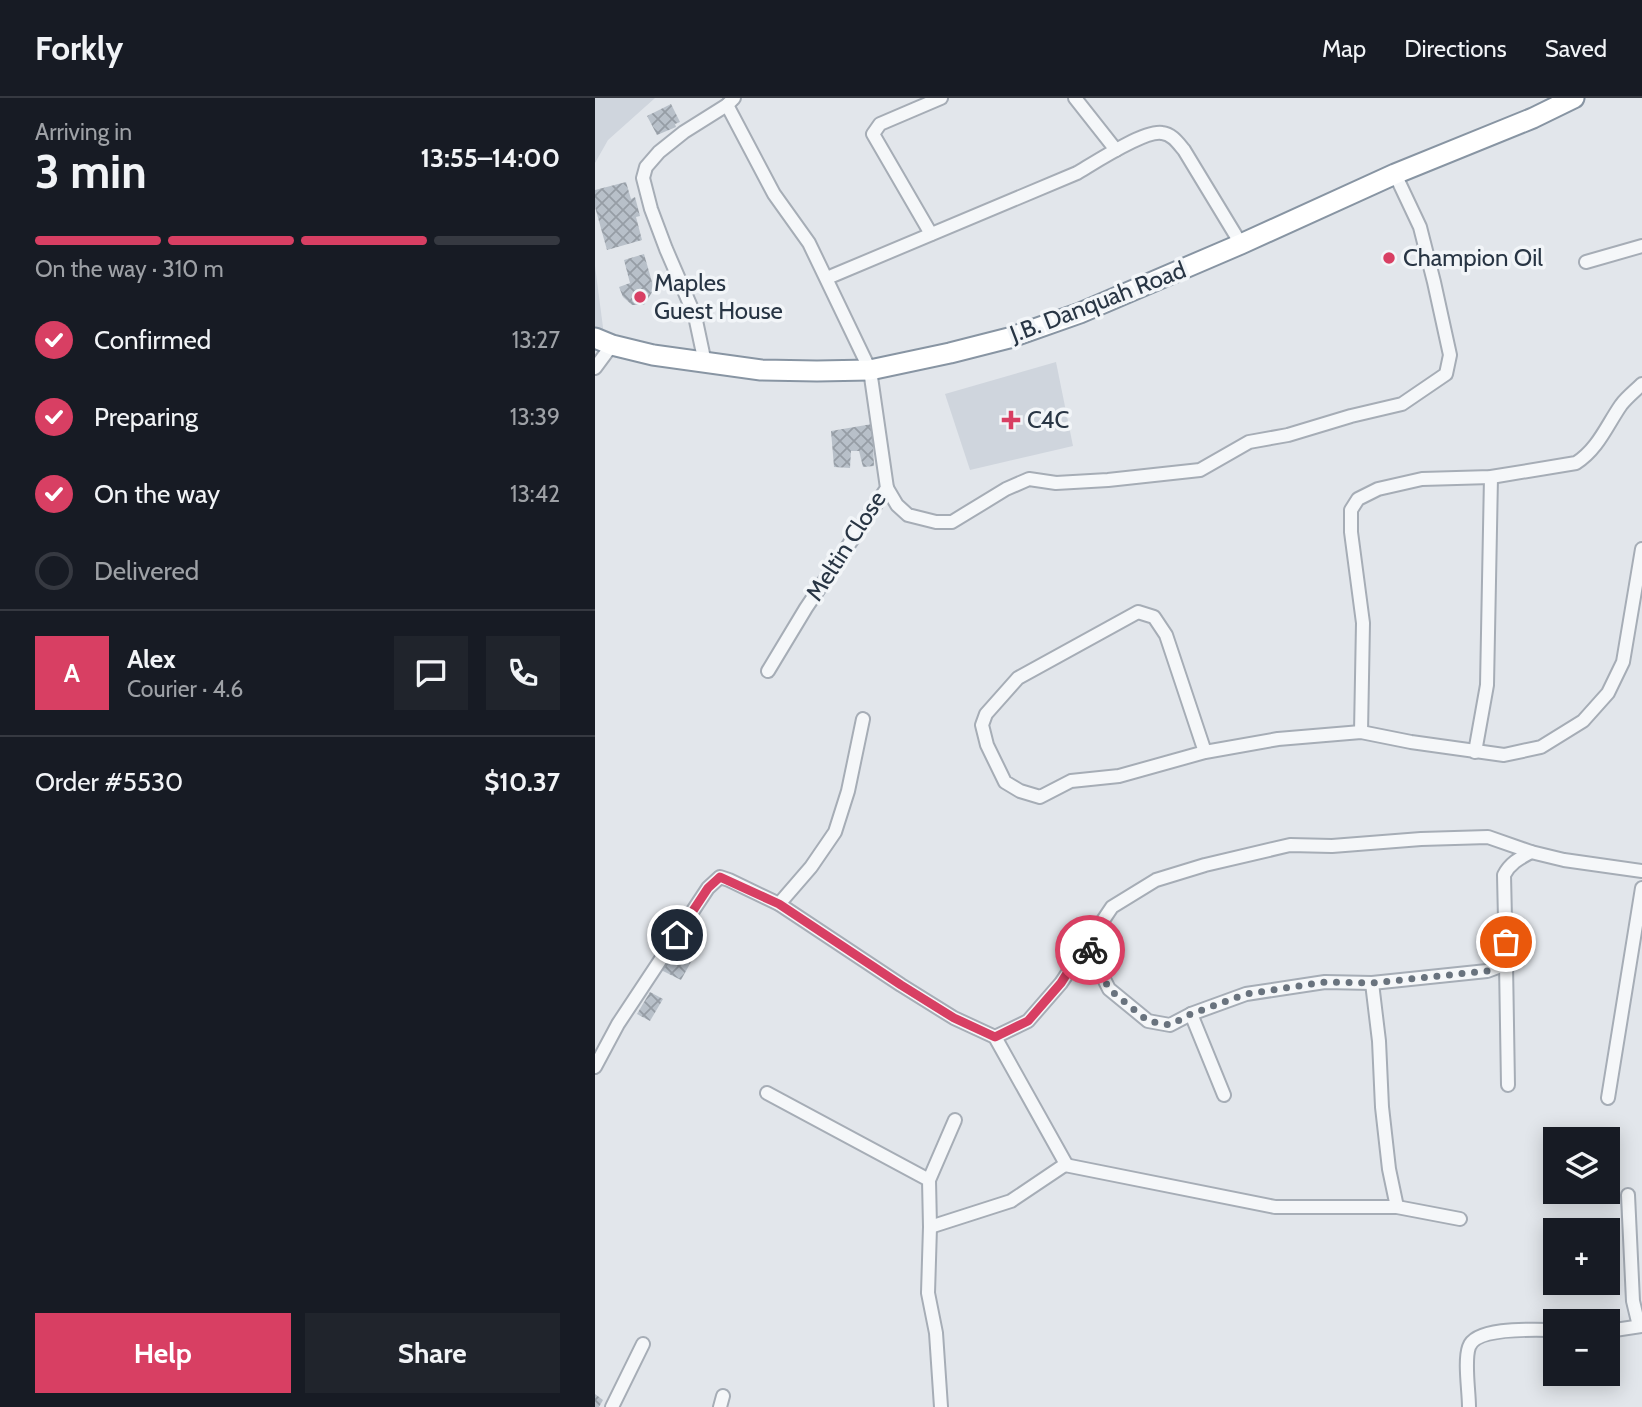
<!DOCTYPE html>
<html lang="en">
<head>
<meta charset="utf-8">
<style>
	:root { --surface:#171b24; --page:#20242c; --text:#f1f3f6; --muted:#9ea1a6; --line:#363941; --accent:#d83f63 }
	body { margin:0; font-family:Cabin,sans-serif; background:var(--page); color:var(--text); height:100vh; display:flex; flex-direction:column; font-size:26px; white-space:nowrap }
	* { box-sizing:border-box; margin:0 }
	p { font-size:23px; color:var(--muted) }
	.icon { flex:none; width:38px; height:38px; fill:none; stroke:currentColor; stroke-width:2; stroke-linecap:round; stroke-linejoin:round }
	.map { position:relative; flex:1; overflow:hidden }
	.sheet { display:flex; flex-direction:column; background:var(--surface); width:595px }
	.sheet>* { flex:none }
	.fabs { position:absolute; left:948px; top:1029px; display:grid; gap:14px }
	.fabs a { display:grid; place-items:center; width:77px; height:77px; border-radius:0px; background:var(--surface); box-shadow:0 4px 18px #0003; font-size:35px }
	.pin { position:absolute; display:grid; place-items:center; width:60px; height:60px; color:#fff; margin:-30px; border:4px solid #fff; border-radius:50%; box-shadow:0 2px 7px #0007 }
	.courier { position:absolute; display:grid; place-items:center; width:70px; height:70px; margin:-35px; border:5px solid #d83f63; border-radius:50%; background:#fff; color:#222; box-shadow:0 2px 9px #0007 }
	.overview em { font-style:normal; font-weight:700 }
	.overview div { display:flex; flex-direction:column-reverse }
	.overview { display:flex; align-items:center; justify-content:space-between; height:119px; padding:0 35px }
	h1 { font-size:46px; font-weight:700; line-height:52px }
	.bar { display:grid; grid-template-columns:repeat(4,1fr); gap:10px 7px; align-content:center; height:84px; padding:0 35px }
	.bar i { height:9px; border-radius:5px; background:var(--line) }
	.bar .current { background:var(--accent) }
	.bar p { grid-column:span 4 }
	.line { display:flex; align-items:center; gap:18px; padding:0 35px; border-top:2px solid var(--line) }
	.line div { flex:1 }
	.round { display:grid; place-items:center; flex:none; width:74px; height:74px; border-radius:0px; background:var(--page) }
	ol { padding:0 35px; list-style:none }
	li { display:flex; align-items:center; gap:21px; height:77px }
	li p { margin-inline-start:auto }
	li .icon { padding:7px; border-radius:50%; background:var(--accent); color:#fff; stroke-width:4 }
	li:last-child { color:var(--muted) }
	li i { width:38px; height:38px; border:4px solid var(--line); border-radius:50% }
	.action { display:flex; gap:14px; margin-top:auto; padding:14px 35px }
	.action a { flex:1; height:80px; border-radius:0px; background:var(--accent); color:#fff; font-size:28px; font-weight:700; line-height:80px; text-align:center }
	.action a+a { background:var(--page); color:var(--text) }
	header { display:flex; align-items:center; gap:42px; box-sizing:border-box; height:98px; padding:0 35px; background:var(--surface); border-bottom:2px solid var(--line) }
	header strong { font-size:33px }
	nav { display:flex; gap:38px; margin-inline-start:auto; font-size:24px }
	main { display:flex; flex:1; min-height:0 }
	.map>svg:first-child { display:block }
	.built { fill:#cfd5dd }
	.building { fill:url(#building-cross-hatch) }
	.lines { fill:none; stroke-linecap:round; stroke-linejoin:round }
	.minor-casing { stroke:#a6adb6; stroke-width:16 }
	.highway-casing { stroke:#8895a3; stroke-width:23 }
	.minor { stroke:#f5f7f9; stroke-width:12 }
	.highway { stroke:#fff; stroke-width:19 }
	.done { stroke:#69737e; stroke-width:7; stroke-dasharray:0 12.6 }
	.route { stroke:#d83f63; stroke-width:9 }
	.poi-dot { fill:#d83f63; stroke:#f2f5f8; stroke-width:2.5 }
	.labels { text-anchor:middle; stroke-width:7; stroke-linejoin:round; paint-order:stroke }
	.poi-label { font-size:24px; fill:#283544; stroke:#f2f5f8; text-anchor:start }
	.street-label { font-size:24px; fill:#283544; stroke:#f2f5f8 }
</style>
</head>
<body>
<header>
<strong>Forkly</strong>
<nav><a>Map</a><a>Directions</a><a>Saved</a></nav>
</header>
<main>
<section class="sheet">
<div class="overview"><div><h1>3 min</h1><p>Arriving in</p></div><em>13:55–14:00</em></div>
<div class="bar"><i class="current"></i><i class="current"></i><i class="current"></i><i></i><p>On the way · 310 m</p></div>
<ol>
<li><svg class="icon" aria-label="check" viewBox="0 0 24 24"><path d="M5 12l5 5 9-10"/></svg>Confirmed<p>13:27</p></li>
<li><svg class="icon" aria-label="check" viewBox="0 0 24 24"><path d="M5 12l5 5 9-10"/></svg>Preparing<p>13:39</p></li>
<li><svg class="icon" aria-label="check" viewBox="0 0 24 24"><path d="M5 12l5 5 9-10"/></svg>On the way<p>13:42</p></li>
<li><i></i>Delivered</li>
</ol>
<div class="line" style="height:126px"><b class="round" style="background:var(--accent);color:#fff">A</b><div><b>Alex</b><p>Courier · 4.6</p></div><a class="round"><svg class="icon" aria-label="chat" viewBox="0 0 24 24"><path d="M4 5h16v11H9l-5 4z"/></svg></a><a class="round"><svg class="icon" aria-label="phone" viewBox="0 0 24 24"><path d="M5 4h4l2 5-3 2q2 4 5 5l2-3 5 2v4C11 20 4 13 5 4z"/></svg></a></div>
<div class="line" style="height:91px"><div>Order #5530</div><b>$10.37</b></div>
<div class="action"><a>Help</a><a>Share</a></div>
</section>
<div class="map">
<svg width="1047" height="1309" viewBox="0 0 1047 1309">
	<defs>
		<pattern id="building-cross-hatch" width="8" height="8" patternUnits="userSpaceOnUse" patternTransform="scale(1.75)"><rect width="8" height="8" fill="#b8c0c9"/><path d="M0 0l8 8M0 8l8-8" fill="none" stroke="#969da5"/></pattern>
	</defs>
	<rect width="100%" height="100%" fill="#e2e6eb"/>
	<g class="built">
		<polygon points="0,0 60,0 13,42 0,65"/>
		<polygon points="0,168 9,237 0,233"/>
		<polygon points="461,264 478,348 375,372 350,296"/>
	</g>
	<g class="building">
		<polygon points="76,6 85,24 80,26 81,29 62,37 52,18"/>
		<polygon points="31,84 36,101 40,99 45,118 41,119 47,142 12,152 0,109 0,92"/>
		<polygon points="49,156 59,191 49,207 37,207 28,199 24,189 35,185 29,162"/>
		<polygon points="277,326 279,368 268,369 264,353 256,353 255,370 239,369 236,333"/>
		<polygon points="83,842 102,853 86,882 66,872"/>
		<polygon points="55,894 68,901 55,923 42,916"/>
		<polygon points="0,1296 8,1302 4,1309 0,1309"/>
	</g>
	<g class="lines">
		<g class="minor-casing">
			<g id="minor">
				<polyline points="480,0 521,52"/>
				<polyline points="132,7 179,96 214,145 275,272 292,390 211,510 173,573"/>
				<polyline points="336,136 278,36 285,26 346,0"/>
				<polyline points="991,164 1047,148"/>
				<path d="M232 180 482 75C499 65 549 32 567 35 577 36 583 45 589 52L646 146"/>
				<polyline points="110,265 100,218 71,151 56,111 48,80 51,69 64,54 89,34 132,7 139,0"/>
				<polyline points="0,270 17,247"/>
				<polyline points="292,390 302,407 313,417 341,424 357,424 411,391 434,381 461,385 513,382 605,372 654,344 693,337 756,318 807,306 851,276 855,257 839,184 825,129 800,76"/>
				<path d="M766 634 768 525 756 434V412L763 401 783 391 827 381 896 379 981 365C1003 351 1012 327 1026 307 1032 299 1040 293 1047 286"/>
				<polyline points="610,654 571,537 559,519 543,514 423,580 391,616 387,627 392,647 410,684 425,693 445,699 476,683 524,678 610,654 683,641 766,634 816,644 909,657 946,649 988,623 1013,595 1028,564 1047,451"/>
				<polyline points="880,654 892,587 896,379"/>
				<polyline points="184,806 216,769 240,734 253,693 268,621"/>
				<path d="M491 845 514 891 553 923 575 927 596 916 651 896 730 884 777 885 892 873 911 866 909 777C915 765 925 760 936 754"/>
				<polyline points="911,866 913,987"/>
				<polyline points="777,885 784,943 787,1009 794,1071 802,1109"/>
				<polyline points="596,916 629,997"/>
				<polyline points="400,939 433,923 466,885 517,809 561,782 610,767 695,747 737,748 826,741 893,739 936,754 969,762 1047,773"/>
				<polyline points="0,969 23,926 113,790 125,779 134,782 184,806 306,887 359,920 400,939 471,1066 416,1103 335,1129"/>
				<polyline points="172,995 334,1082 335,1129 333,1195 341,1235 346,1309"/>
				<polyline points="1013,1000 1047,790"/>
				<polyline points="470,1067 680,1109 802,1109 865,1121"/>
				<polyline points="334,1082 360,1022"/>
				<polyline points="1033,1097 1038,1203 1044,1228"/>
				<polyline points="1013,1233 1047,1228"/>
				<polyline points="17,1309 48,1246"/>
				<polyline points="125,1309 128,1298"/>
				<path d="M874 1309C874 1293 869 1263 874 1249 881 1228 942 1232 961 1232"/>
			</g>
		</g>
		<g class="highway-casing">
			<polyline id="highway" points="0,240 17,247 58,257 166,272 222,273 275,272 355,255 414,240 485,215 646,146 800,76 938,20 979,0"/>
		</g>
		<use href="#minor" class="minor"/>
		<use href="#highway" class="highway"/>
	</g>
	<g class="lines">
		<polyline class="done" points="495,852 514,891 553,923 575,927 596,916 651,896 730,884 777,885 892,873 911,866 911,844"/>
		<polyline class="route" points="82,837 113,790 125,779 184,806 306,887 359,920 400,939 433,923 466,885 491,845 495,852"/>
	</g>
	<g class="poi-dot">
		<circle cx="794" cy="160" r="7"/>
		<circle cx="45" cy="199" r="7"/>
		<path d="M412.5 311.5h7v7h7v7h-7v7h-7v-7h-7v-7h7z"/>
	</g>
	<g class="labels">
		<g class="poi-label">
			<text x="808" y="168">Champion Oil</text>
			<text x="59" y="193">Maples<tspan x="59" dy="28">Guest House</tspan></text>
			<text x="432" y="330">C4C</text>
		</g>
		<g class="street-label">
			<text transform="translate(503 204) rotate(-21)" y="8">J.B. Danquah Road</text>
			<text transform="translate(251 448) rotate(-57)" y="8">Meltin Close</text>
		</g>
	</g>
</svg>
<div class="fabs">
<a><svg class="icon" aria-label="layers" viewBox="0 0 24 24"><path d="M12 4l9 5-9 5-9-5zM3 14l9 5 9-5"/></svg></a>
<a>+</a>
<a>−</a>
</div>
<div class="pin" style="left:911px;top:844px;background:#ea580c"><svg class="icon" aria-label="bag" viewBox="0 0 24 24"><path d="M5 8h14l-1 12H6zM9 8a3 3 0 0 1 6 0"/></svg></div>
<div class="pin" style="left:82px;top:837px;background:#1f2937"><svg class="icon" aria-label="home" viewBox="0 0 24 24"><path d="M3 11l9-7 9 7M6 9v11h12V9"/></svg></div>
<div class="courier" style="left:495px;top:852px"><svg class="icon" aria-label="bike" viewBox="0 0 24 24"><circle cx="6" cy="16" r="4"/><circle cx="18" cy="16" r="4"/><path d="M6 16l4-8h5l3 8M10 8l3 8H6M13 5h3"/></svg></div>
</div>
</main>
</body>
</html>
